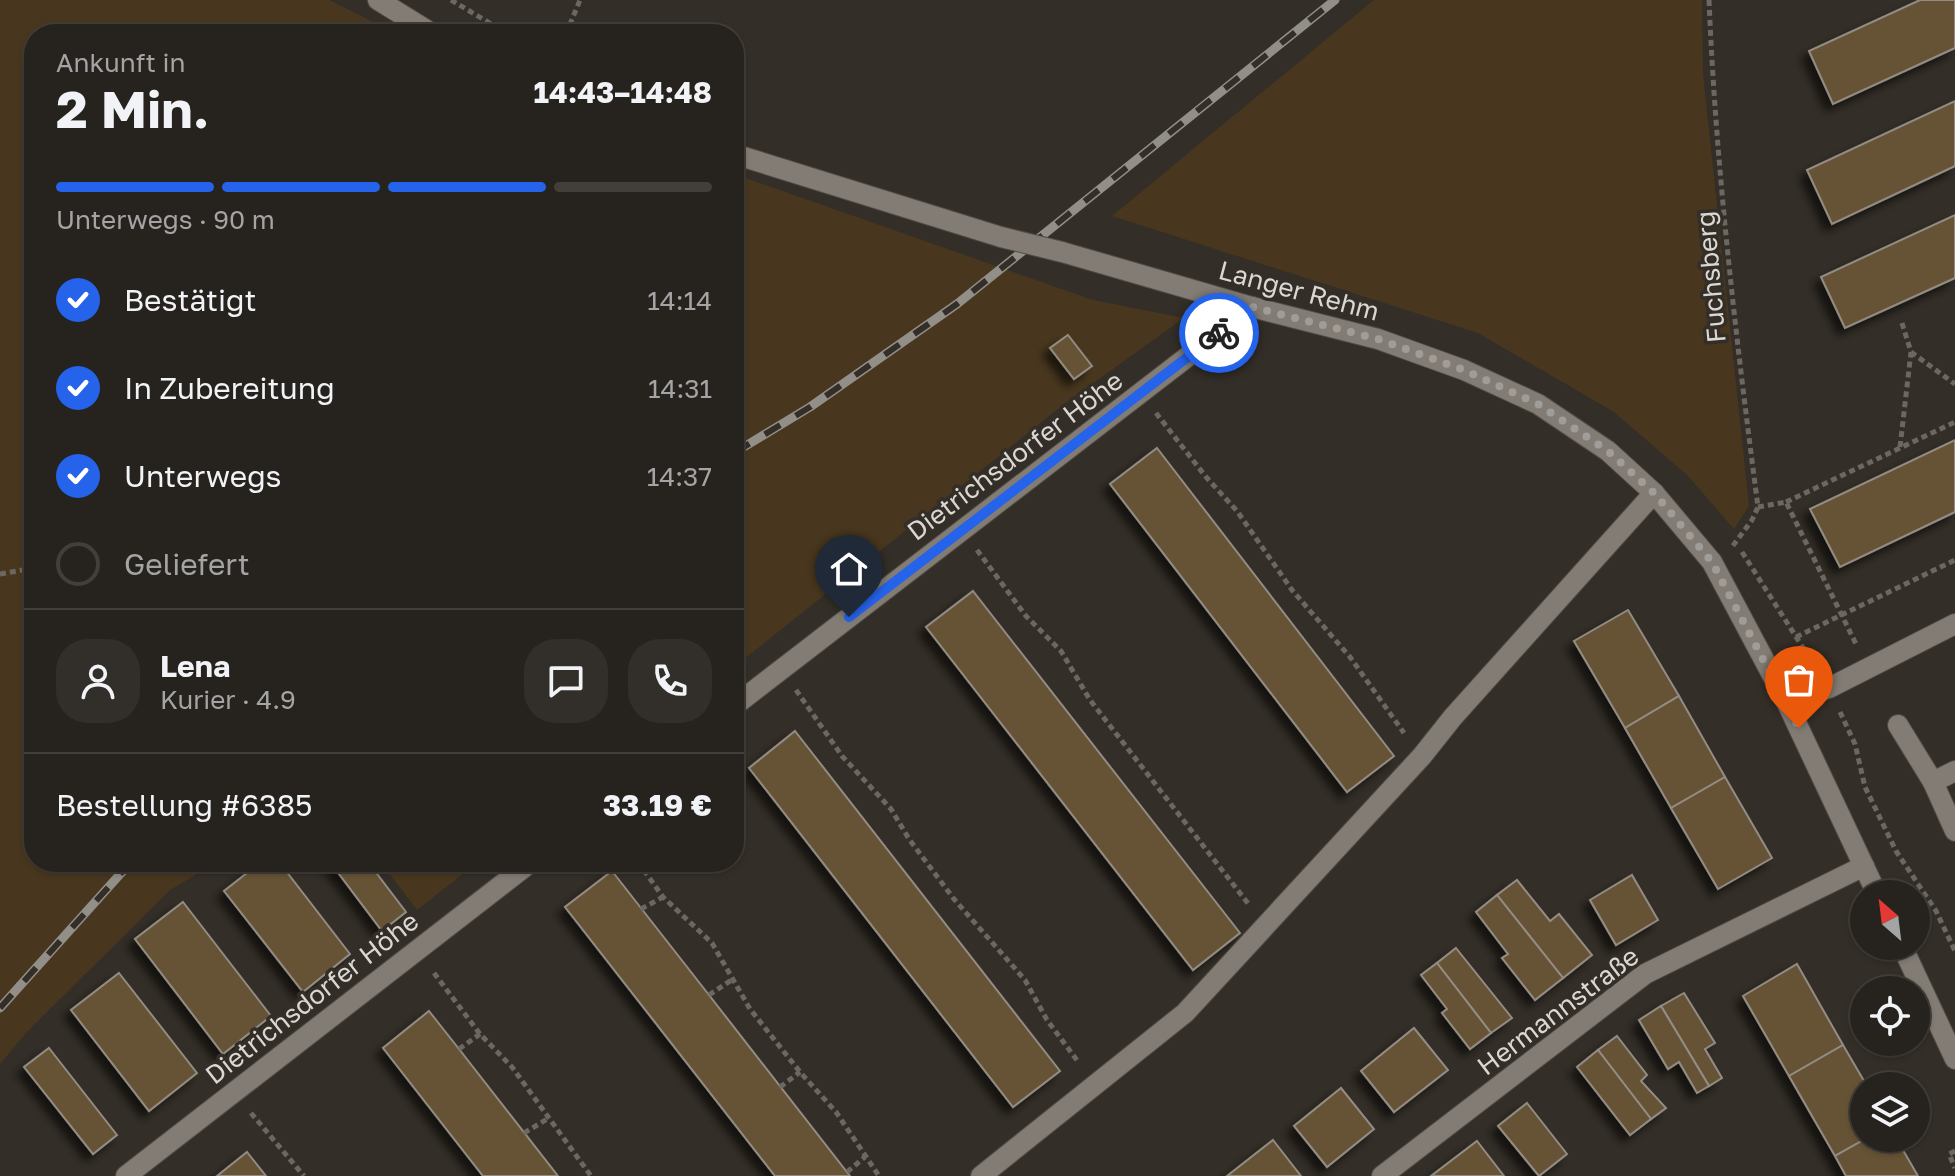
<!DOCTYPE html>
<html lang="de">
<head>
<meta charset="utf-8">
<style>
	:root { --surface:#26221d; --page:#322f2a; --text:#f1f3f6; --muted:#a4a4a4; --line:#423f3b; --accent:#2563eb }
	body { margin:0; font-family:"Golos Text",sans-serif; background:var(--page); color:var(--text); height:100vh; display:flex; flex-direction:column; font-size:30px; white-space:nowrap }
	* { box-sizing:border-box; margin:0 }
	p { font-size:26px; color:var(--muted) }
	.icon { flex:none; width:44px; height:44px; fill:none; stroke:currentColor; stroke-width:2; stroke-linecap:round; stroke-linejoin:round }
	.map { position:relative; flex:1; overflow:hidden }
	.details { position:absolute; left:24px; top:24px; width:720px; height:848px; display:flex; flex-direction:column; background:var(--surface); border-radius:32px; box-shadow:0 2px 6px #0004,0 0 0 2px var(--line) }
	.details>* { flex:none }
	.needle { width:52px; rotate:332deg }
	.buttons { position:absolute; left:1850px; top:880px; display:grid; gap:16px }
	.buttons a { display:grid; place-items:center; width:80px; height:80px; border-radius:50%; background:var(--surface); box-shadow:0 2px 6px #0004,0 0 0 2px var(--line); font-size:40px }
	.pin { position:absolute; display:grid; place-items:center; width:68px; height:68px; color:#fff; margin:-82px -34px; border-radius:50% 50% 50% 0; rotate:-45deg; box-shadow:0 0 8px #0007 }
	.pin .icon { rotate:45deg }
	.courier { position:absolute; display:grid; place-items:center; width:80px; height:80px; margin:-40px; border:6px solid #2563eb; border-radius:50%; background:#fff; color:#222; box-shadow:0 2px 10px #0007 }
	.overview em { font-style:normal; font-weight:700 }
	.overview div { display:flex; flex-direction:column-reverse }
	.overview { display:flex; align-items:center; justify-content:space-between; height:136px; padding:0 32px }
	h1 { font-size:52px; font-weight:700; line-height:60px }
	.bar { display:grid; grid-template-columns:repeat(4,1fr); gap:12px 8px; align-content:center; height:96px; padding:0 32px }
	.bar i { height:10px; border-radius:6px; background:var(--line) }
	.bar .current { background:var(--accent) }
	.bar p { grid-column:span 4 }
	.line { display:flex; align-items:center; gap:20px; padding:0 32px; border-top:2px solid var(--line) }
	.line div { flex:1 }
	.round { display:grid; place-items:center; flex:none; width:84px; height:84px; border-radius:32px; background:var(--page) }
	ol { padding:0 32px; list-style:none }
	li { display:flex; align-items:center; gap:24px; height:88px }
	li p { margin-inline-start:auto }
	li .icon { padding:8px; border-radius:50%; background:var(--accent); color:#fff; stroke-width:4 }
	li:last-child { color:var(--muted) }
	li i { width:44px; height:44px; border:4px solid var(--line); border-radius:50% }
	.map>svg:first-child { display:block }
	.green { fill:#48371e }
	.building { fill:#665336; stroke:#928c84; stroke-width:2; filter:url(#shadow) }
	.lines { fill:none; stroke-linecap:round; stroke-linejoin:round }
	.minor-casing { stroke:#514c47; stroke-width:22 }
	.path { stroke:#6c6861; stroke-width:5; stroke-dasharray:6 4; stroke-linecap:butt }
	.minor { stroke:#827c74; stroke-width:20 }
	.rail-casing { stroke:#928f89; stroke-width:9 }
	.rail { stroke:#332e27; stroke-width:6; stroke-dasharray:18; stroke-linecap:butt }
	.minor-bridge-casing { stroke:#514c47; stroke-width:22; stroke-linecap:butt }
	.minor-bridge { stroke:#827c74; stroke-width:20 }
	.done { stroke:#a09c97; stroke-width:8; stroke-dasharray:0 14.4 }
	.route { stroke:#2563eb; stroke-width:10 }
	.labels { text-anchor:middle; stroke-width:7; stroke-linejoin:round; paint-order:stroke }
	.street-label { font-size:26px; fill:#dbd8d3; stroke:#332e27 }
</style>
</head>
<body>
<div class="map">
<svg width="1955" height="1176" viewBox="0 0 1955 1176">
	<defs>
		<filter id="shadow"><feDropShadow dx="-7" dy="7" stdDeviation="4" flood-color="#0009"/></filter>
	</defs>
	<rect width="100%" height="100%" fill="#332e27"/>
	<g class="green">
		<polygon points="0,0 329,0 397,34 34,34 34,862 216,862 169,891 26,1033 0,1064"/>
		<polygon points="1374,0 1702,0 1703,74 1749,506 1734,529 1688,476 1614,412 1478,333 1112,216"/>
		<polygon points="734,174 1093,300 1184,318 1067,402 734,667"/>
		<polygon points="381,862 478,862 417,910"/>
	</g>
	<g class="building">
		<polygon points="1920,0 1955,0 1955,48 1833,104 1809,51"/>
		<polygon points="1955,101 1955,166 1832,224 1807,170"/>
		<polygon points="1955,215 1955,278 1845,328 1821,277"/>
		<polygon points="1068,335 1092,366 1074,379 1050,348"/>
		<polygon points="1955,440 1955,512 1840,567 1810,509"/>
		<polygon points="1157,448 1394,756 1347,792 1110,484"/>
		<polygon points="973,591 1240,933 1193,970 926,627"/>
		<polygon points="1628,610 1679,696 1625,728 1574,641"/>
		<polygon points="1679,696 1725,777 1671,808 1625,728"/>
		<polygon points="795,731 1060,1071 1013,1107 749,768"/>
		<polygon points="1725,777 1772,858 1718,889 1671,808"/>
		<polygon points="261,862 279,862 350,954 303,992 224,891"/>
		<polygon points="330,862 368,862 406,912 382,931"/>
		<polygon points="612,871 709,995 850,1176 775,1176 565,907"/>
		<polygon points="1632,875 1658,920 1616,945 1590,900"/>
		<polygon points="1517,880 1550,921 1559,914 1592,955 1563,978 1497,895"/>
		<polygon points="1497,895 1563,978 1535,1000 1502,958 1508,954 1476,912"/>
		<polygon points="183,902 271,1016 223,1054 135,939"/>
		<polygon points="1456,948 1512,1018 1491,1033 1437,963"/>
		<polygon points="1437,963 1491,1033 1470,1049 1442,1013 1447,1009 1421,975"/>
		<polygon points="1797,964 1843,1045 1789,1076 1743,996"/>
		<polygon points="119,973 197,1073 149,1111 71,1010"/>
		<polygon points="1684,993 1715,1043 1705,1049 1722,1078 1709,1086 1661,1006"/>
		<polygon points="1661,1006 1709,1086 1697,1093 1679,1062 1668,1069 1639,1020"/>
		<polygon points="429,1011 459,1049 558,1176 483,1176 383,1048"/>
		<polygon points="1414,1028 1448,1070 1394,1112 1361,1071"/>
		<polygon points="1617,1036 1647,1075 1641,1081 1666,1108 1651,1119 1598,1050"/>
		<polygon points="1843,1045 1867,1086 1864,1086 1864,1138 1867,1138 1835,1156 1789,1076"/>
		<polygon points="49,1048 117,1135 93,1154 24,1067"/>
		<polygon points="1598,1050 1651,1119 1630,1135 1577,1067"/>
		<polygon points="1341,1088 1374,1129 1327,1167 1294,1126"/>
		<polygon points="1527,1103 1567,1154 1539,1176 1498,1126"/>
		<polygon points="1867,1138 1896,1138 1918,1176 1846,1176 1835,1156"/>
		<polygon points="1273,1140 1301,1176 1227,1176"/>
		<polygon points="1477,1141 1504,1176 1431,1176"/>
		<polygon points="247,1152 266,1176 217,1176"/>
	</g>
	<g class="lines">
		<g class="minor-casing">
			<g id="minor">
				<polyline points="378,0 433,34"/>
				<polyline points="734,154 1001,237"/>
				<polyline points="1062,252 1252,307 1378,339 1464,370 1538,404 1608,451 1654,493 1712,562 1786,701 1877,894"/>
				<polyline points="1786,701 1829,688 1955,624"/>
				<polyline points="734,706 1252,307"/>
				<polyline points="1898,725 1933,782 1955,831"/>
				<polyline points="1933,782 1955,771"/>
				<polyline points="1902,946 1955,1059"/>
				<polyline points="126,1176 531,862"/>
				<polyline points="981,1176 1185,1013 1422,756 1453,717 1654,493"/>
				<polyline points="1382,1176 1645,974 1864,866"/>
			</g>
		</g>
		<g class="path">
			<polyline points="451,0 508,34"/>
			<path d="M1709 0C1716 169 1736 339 1758 507L1752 520 1732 547"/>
			<polyline points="566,34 580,0"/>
			<polyline points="1911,352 1955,384"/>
			<polyline points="1156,413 1206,477 1237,511 1292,590 1350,657 1404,733"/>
			<polyline points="1900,447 1911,352 1901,320"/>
			<polyline points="1786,502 1955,422"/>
			<polyline points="1758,507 1786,502 1856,644"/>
			<polyline points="977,550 1026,616 1061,651 1090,700 1250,906"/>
			<polyline points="1742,552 1814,665"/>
			<polyline points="0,574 34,568"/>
			<polyline points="1796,637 1955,560"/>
			<polyline points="796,690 842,756 891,809 909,839 954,899 1025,980 1047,1020 1079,1063"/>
			<polyline points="1840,712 1855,744 1865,787 1896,851 1936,911 1955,951"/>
			<polyline points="638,862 663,897 712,943 750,1009 800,1072 836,1112 879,1176"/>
			<polyline points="641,909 663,897"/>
			<polyline points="434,973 480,1034 512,1067 591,1176"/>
			<polyline points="709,995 733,979"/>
			<polyline points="459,1049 480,1034"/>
			<polyline points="780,1087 800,1072"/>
			<polyline points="251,1113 304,1176"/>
			<polyline points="524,1133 549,1118"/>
			<polyline points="1955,1151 1949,1154 1955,1168"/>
			<polyline points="847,1172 865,1157"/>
		</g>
		<use href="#minor" class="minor"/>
		<g class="rail-casing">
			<g id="rail">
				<polyline points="734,453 810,407 957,304 1335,0"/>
				<polyline points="0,1008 131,862"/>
			</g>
		</g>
		<use href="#rail" class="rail"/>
		<g class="minor-bridge-casing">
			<polyline id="minor-bridge" points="1001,237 1062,252"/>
		</g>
		<use href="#minor-bridge" class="minor-bridge"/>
	</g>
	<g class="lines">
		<polyline class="done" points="1219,333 1252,307 1378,339 1464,370 1538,404 1608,451 1654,493 1712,562 1799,728"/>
		<polyline class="route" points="849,617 1219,333"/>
	</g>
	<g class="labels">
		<g class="street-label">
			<text transform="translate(1711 277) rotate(-95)" y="9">Fuchsberg</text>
			<text transform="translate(1299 291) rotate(15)" y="9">Langer Rehm</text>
			<text transform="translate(1015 456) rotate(-37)" y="9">Dietrichsdorfer Höhe</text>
			<text transform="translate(312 998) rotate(-38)" y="9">Dietrichsdorfer Höhe</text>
			<text transform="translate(1558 1011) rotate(-37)" y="9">Hermannstraße</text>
		</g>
	</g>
</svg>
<div class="buttons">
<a><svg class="needle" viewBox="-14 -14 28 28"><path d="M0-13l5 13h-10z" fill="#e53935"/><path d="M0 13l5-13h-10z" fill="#a4a4a4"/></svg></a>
<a><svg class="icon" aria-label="locate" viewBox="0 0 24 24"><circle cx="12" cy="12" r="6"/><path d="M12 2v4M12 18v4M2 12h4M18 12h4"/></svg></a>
<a><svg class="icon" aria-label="layers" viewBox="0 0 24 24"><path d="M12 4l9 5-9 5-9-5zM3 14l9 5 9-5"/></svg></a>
</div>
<div class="pin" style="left:1799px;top:728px;background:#ea580c"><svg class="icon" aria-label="bag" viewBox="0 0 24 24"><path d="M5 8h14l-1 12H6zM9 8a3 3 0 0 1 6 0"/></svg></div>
<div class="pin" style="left:849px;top:617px;background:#1f2937"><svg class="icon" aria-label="home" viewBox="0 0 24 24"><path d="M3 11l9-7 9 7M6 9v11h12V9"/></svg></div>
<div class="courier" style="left:1219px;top:333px"><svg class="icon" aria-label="bike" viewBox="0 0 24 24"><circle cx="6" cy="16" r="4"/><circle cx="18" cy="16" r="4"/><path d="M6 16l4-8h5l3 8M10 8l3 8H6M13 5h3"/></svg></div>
<section class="details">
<div class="overview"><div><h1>2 Min.</h1><p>Ankunft in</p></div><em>14:43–14:48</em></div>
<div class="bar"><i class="current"></i><i class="current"></i><i class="current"></i><i></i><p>Unterwegs · 90 m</p></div>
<ol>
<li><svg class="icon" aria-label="check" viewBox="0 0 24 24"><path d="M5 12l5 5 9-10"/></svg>Bestätigt<p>14:14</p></li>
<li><svg class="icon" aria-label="check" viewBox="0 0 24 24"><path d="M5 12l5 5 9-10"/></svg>In Zubereitung<p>14:31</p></li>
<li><svg class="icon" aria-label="check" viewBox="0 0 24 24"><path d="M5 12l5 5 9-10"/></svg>Unterwegs<p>14:37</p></li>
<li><i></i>Geliefert</li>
</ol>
<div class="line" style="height:144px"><a class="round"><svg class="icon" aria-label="person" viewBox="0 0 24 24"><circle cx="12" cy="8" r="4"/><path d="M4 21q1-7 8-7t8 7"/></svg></a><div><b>Lena</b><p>Kurier · 4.9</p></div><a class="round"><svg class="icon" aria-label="chat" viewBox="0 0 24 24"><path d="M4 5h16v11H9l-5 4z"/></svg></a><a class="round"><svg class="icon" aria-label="phone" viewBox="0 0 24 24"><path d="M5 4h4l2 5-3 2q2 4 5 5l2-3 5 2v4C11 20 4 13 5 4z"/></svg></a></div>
<div class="line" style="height:104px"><div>Bestellung #6385</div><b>33.19 €</b></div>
</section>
</div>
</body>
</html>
